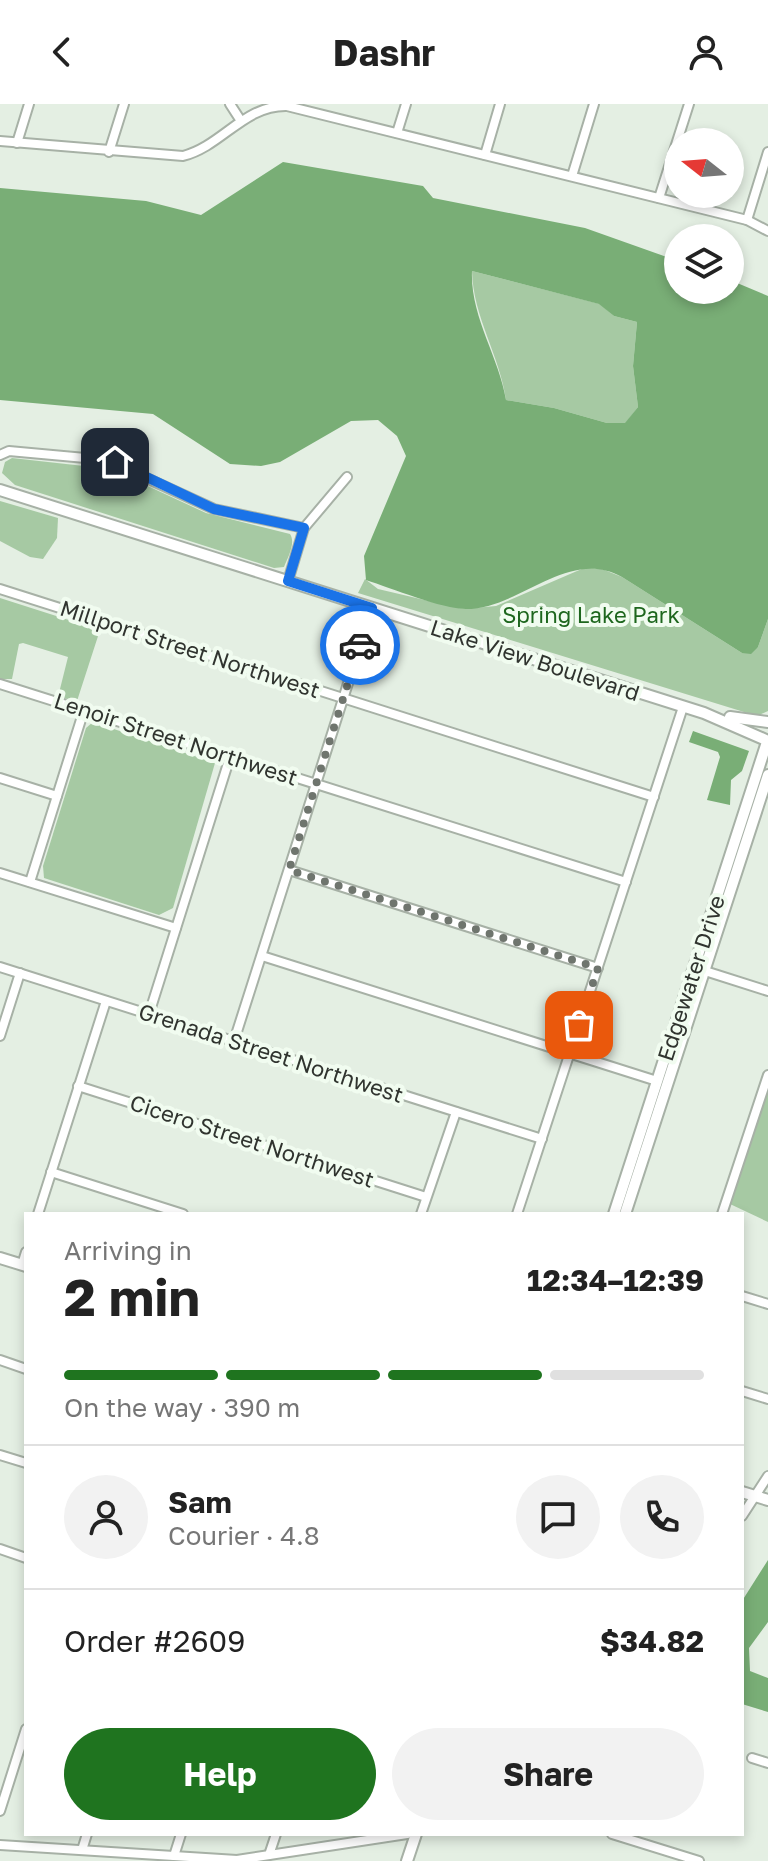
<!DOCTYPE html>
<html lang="en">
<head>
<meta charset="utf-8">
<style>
	:root { --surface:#fff; --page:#f2f2f2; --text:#222; --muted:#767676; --line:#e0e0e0; --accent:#1f741f }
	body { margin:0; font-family:"Golos Text",sans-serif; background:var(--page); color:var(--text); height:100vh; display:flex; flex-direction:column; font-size:30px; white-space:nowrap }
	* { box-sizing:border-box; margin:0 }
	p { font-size:26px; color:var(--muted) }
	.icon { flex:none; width:44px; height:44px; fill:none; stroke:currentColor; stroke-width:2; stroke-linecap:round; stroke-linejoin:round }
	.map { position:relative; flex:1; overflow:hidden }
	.drawer { position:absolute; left:24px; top:1108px; width:720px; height:624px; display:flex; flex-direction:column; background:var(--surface); border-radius:0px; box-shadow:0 4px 12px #0003 }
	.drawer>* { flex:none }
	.needle { width:52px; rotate:287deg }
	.tools { position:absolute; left:664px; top:24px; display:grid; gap:16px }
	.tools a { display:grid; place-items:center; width:80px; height:80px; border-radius:50%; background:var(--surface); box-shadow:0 4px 12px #0003; font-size:40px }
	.pin { position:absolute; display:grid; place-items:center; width:68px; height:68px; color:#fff; margin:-34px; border-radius:16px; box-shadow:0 4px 12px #0006 }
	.courier { position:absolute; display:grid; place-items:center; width:80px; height:80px; margin:-40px; border:6px solid #1a73e8; border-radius:50%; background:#fff; color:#222; box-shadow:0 2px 10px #0007 }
	.head em { font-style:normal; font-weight:700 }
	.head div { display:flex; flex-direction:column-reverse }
	.head { display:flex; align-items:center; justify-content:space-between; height:136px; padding:0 40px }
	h1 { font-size:52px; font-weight:700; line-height:60px }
	.bar { display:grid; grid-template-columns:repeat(4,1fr); gap:12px 8px; align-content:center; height:96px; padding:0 40px }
	.bar i { height:10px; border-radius:6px; background:var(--line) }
	.bar .selected { background:var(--accent) }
	.bar p { grid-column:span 4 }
	.line { display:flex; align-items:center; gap:20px; padding:0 40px; border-top:2px solid var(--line) }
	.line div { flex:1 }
	.round { display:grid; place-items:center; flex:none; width:84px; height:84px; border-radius:42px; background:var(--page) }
	.cta { display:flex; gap:16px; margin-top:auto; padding:16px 40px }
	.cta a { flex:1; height:92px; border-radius:48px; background:var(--accent); color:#fff; font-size:32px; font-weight:700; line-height:92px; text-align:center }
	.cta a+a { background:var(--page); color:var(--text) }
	header { display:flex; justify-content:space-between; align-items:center; height:104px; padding:0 40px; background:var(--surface); font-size:36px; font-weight:700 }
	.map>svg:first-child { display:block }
	.green { fill:#a6c9a3 }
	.water { fill:#79ae76; fill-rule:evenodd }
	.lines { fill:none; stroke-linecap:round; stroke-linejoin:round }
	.minor-casing { stroke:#a7b1a6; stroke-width:12 }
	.tertiary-casing { stroke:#a7b1a6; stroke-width:14 }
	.minor { stroke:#fff; stroke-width:8 }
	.tertiary { stroke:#fff; stroke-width:10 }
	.done { stroke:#6f756e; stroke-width:8; stroke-dasharray:0 14.4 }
	.route { stroke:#1a73e8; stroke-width:10 }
	.labels { text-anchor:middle; stroke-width:8; stroke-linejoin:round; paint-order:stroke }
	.park-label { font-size:22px; fill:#1d661d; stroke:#f1fcf0 }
	.street-label { font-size:22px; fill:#30342f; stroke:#f1fcf0 }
</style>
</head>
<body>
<header><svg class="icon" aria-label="back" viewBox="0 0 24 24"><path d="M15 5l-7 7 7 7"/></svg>Dashr<svg class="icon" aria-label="person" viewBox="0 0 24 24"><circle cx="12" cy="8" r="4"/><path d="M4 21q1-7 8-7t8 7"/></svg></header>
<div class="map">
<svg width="768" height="1757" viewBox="0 0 768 1757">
	<rect width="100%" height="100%" fill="#e4efe3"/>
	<g class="green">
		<path d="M472 167 600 200 614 212 637 218 633 262 638 303 625 320 607 319 554 304 506 296C500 252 473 213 472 167Z"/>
		<path d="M12 354 111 365 206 409 290 430C296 439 288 453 284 463L274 464 15 381 2 369 5 358Z"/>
		<polygon points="0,397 58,414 57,434 43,455 30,453 0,437"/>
		<polygon points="584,464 602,465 622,473 742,549 758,543 768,515 768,607 757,612 358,489 365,475 378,485 463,505 496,502"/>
		<polygon points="0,494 100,526 77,597 58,593 68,553 23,539 19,540 12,575 0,575"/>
		<polygon points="93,618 215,659 173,804 159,811 44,774 43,762 86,624"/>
		<polygon points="768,985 768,1118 730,1100"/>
	</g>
	<g class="water">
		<path d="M283 58 423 82 433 94 585 124 678 157V186H730V176L768 192V515L758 543 751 550 742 549 622 473C568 443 520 505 466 505 442 505 391 484 366 476L364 452 406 352 397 332 378 316 351 317 280 358 261 362 230 360 153 310 0 296V84L146 97 201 111ZM472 167 599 200 614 212 637 218 633 262 638 303 625 319H607L554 304 506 296C499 253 470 212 472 167Z"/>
		<polygon points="693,627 749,647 742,667 731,676 730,701 707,696 720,653 718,648 689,638"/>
		<polygon points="768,1456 768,1518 749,1544 750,1567 768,1574 768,1608 742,1600 742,1497"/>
	</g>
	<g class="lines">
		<g class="minor-casing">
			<g id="minor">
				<polyline points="230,0 241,17"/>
				<polyline points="397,29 406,0"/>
				<path d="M0 37 183 52C222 42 244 1 287 2L747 116 768 127"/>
				<polyline points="17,39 29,0"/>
				<polyline points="109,48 124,0"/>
				<polyline points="485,51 500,0"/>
				<polyline points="572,72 594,0"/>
				<polyline points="659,94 689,0"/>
				<polyline points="747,116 768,48"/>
				<polyline points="0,351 9,347 107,356 214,405 304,424"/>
				<polyline points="288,477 304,424 347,373"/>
				<polyline points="0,485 654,693"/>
				<polyline points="0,580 626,778"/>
				<polyline points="0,674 57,692"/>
				<polyline points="289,766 598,864"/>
				<polyline points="0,769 176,824"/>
				<polyline points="30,778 84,606"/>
				<polyline points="262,852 657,977"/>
				<polyline points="0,863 542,1035"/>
				<polyline points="705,867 768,887"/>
				<polyline points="149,910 230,653"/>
				<polyline points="0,932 20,869"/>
				<polyline points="234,937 372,504"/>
				<polyline points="78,982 426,1093"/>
				<polyline points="51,1068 183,1110"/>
				<polyline points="38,1110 106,897"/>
				<polyline points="421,1110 456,1008"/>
				<polyline points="517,1110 683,603"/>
				<polyline points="722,1110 768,971"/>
				<polyline points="22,1161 26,1148"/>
				<polyline points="742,1192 768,1200"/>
				<polyline points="0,1256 26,1265"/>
				<polyline points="742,1287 768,1295"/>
				<polyline points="0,1351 26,1359"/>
				<polyline points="742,1412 768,1372"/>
				<polyline points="0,1445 26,1454"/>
				<polyline points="752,1654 768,1659"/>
				<polyline points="0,1707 26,1625"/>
				<polyline points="612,1730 699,1757"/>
				<polyline points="0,1741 237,1756 407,1730"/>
				<polyline points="82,1746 87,1730"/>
				<polyline points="269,1751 276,1730"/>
				<polyline points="174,1752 181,1730"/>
			</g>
		</g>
		<g class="tertiary-casing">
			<g id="tertiary">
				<polyline points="0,386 704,609 766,636"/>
				<polyline points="730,613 768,618"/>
				<polyline points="614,1110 767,638"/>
				<polyline points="625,1110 768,671"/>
				<polyline points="0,1154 26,1162"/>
				<polyline points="742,1388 768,1396"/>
				<polyline points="407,1757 416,1730"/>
			</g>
		</g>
		<use href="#minor" class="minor"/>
		<use href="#tertiary" class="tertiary"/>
	</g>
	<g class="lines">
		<polyline class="done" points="360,541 289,766 598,864 579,921"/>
		<polyline class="route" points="115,358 214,405 304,424 288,477 372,504 360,541"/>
	</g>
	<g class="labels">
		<g class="park-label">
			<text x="591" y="519">Spring Lake Park</text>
		</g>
		<g class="street-label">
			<text transform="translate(190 545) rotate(18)" y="8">Millport Street Northwest</text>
			<text transform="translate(535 556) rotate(18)" y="8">Lake View Boulevard</text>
			<text transform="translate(176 635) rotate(18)" y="8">Lenoir Street Northwest</text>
			<text transform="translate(691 874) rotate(-72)" y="8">Edgewater Drive</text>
			<text transform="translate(271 949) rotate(18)" y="8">Grenada Street Northwest</text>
			<text transform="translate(252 1037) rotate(18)" y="8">Cicero Street Northwest</text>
		</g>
	</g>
</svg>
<div class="tools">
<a><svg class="needle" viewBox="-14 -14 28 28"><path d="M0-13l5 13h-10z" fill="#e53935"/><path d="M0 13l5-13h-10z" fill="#767676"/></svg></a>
<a><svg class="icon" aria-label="layers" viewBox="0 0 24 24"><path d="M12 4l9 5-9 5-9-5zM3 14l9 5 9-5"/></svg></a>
</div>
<div class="pin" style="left:579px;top:921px;background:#ea580c"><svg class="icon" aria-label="bag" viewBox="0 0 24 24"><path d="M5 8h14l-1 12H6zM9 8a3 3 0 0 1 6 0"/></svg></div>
<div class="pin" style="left:115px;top:358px;background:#1f2937"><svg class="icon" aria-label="home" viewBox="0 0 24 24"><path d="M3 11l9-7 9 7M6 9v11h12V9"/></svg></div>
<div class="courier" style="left:360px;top:541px"><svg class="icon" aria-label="car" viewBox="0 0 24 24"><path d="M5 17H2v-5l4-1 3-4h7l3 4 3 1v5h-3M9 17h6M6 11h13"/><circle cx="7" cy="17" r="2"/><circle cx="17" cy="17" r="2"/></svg></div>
<section class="drawer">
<div class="head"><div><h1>2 min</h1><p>Arriving in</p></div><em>12:34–12:39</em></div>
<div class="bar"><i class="selected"></i><i class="selected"></i><i class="selected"></i><i></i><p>On the way · 390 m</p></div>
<div class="line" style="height:144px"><a class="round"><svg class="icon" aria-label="person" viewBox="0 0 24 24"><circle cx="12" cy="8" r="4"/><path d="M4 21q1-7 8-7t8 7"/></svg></a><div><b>Sam</b><p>Courier · 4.8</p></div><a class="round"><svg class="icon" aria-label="chat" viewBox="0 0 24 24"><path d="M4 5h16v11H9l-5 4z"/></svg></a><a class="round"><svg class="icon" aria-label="phone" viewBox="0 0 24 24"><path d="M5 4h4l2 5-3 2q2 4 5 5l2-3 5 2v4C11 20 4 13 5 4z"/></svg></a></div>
<div class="line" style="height:104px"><div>Order #2609</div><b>$34.82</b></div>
<div class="cta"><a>Help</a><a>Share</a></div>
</section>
</div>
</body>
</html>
